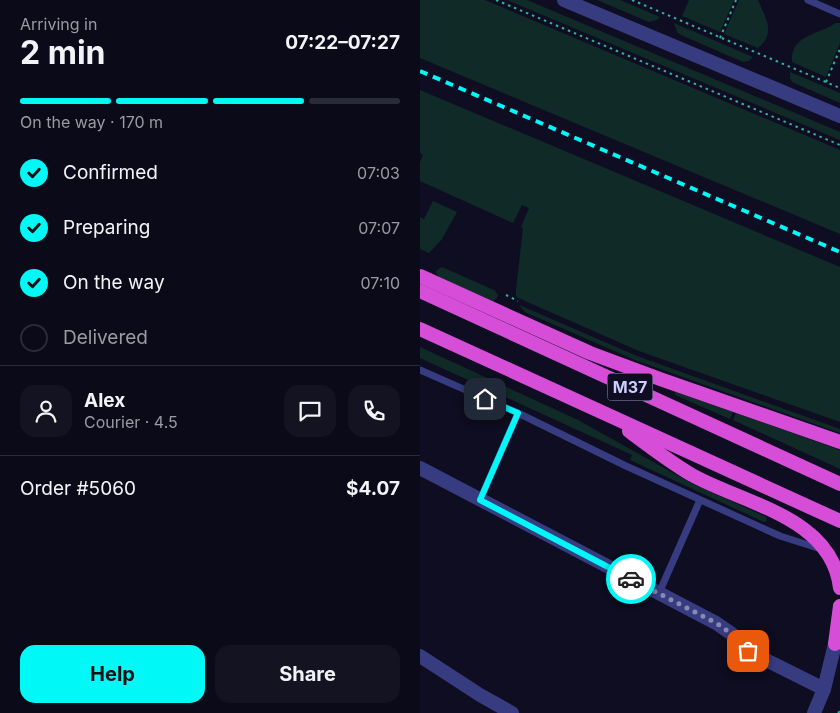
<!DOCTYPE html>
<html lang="en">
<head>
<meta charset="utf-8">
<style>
	:root { --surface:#0a0a19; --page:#131322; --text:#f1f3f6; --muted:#999aa2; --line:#2a2b38; --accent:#00f8f7 }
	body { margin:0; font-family:Inter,sans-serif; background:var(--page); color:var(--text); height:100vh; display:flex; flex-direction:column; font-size:19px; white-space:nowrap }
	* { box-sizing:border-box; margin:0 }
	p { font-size:16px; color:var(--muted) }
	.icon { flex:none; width:28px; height:28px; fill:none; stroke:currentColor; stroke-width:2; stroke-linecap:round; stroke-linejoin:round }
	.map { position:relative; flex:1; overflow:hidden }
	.sheet { display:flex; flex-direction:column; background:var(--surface); width:420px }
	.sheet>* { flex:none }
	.pin { position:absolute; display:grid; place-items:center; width:42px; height:42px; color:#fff; margin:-21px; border-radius:10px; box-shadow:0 2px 8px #0006 }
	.courier { position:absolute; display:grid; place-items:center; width:50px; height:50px; margin:-25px; border:4px solid #00f8f7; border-radius:50%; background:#fff; color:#222; box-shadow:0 1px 6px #0007 }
	.head em { font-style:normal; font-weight:700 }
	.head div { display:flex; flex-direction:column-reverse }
	.head { display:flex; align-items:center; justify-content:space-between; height:85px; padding:0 20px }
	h1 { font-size:32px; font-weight:700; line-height:38px }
	.bar { display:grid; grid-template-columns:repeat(4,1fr); gap:8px 5px; align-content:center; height:60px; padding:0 20px }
	.bar i { height:6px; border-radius:4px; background:var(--line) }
	.bar .on { background:var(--accent) }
	.bar p { grid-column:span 4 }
	.line { display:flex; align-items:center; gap:12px; padding:0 20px; border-top:1px solid var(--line) }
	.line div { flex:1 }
	.round { display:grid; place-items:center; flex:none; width:52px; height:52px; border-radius:15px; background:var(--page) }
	ol { padding:0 20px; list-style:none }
	li { display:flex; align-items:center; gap:15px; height:55px }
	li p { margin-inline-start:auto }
	li .icon { padding:5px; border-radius:50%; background:var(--accent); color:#111; stroke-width:4 }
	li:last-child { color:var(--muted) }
	li i { width:28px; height:28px; border:2px solid var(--line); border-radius:50% }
	.cta { display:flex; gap:10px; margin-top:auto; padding:10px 20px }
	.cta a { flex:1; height:58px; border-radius:15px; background:var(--accent); color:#111; font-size:20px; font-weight:700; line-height:58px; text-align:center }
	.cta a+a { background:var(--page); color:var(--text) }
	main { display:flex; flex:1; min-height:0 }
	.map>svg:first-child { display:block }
	.green { fill:#102b27 }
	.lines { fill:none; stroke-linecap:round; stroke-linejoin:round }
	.path { stroke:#2cb39d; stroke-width:2; stroke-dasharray:2.5 4; stroke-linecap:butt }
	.service { stroke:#373c80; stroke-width:7 }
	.minor { stroke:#373c80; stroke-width:14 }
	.tertiary { stroke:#373c80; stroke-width:14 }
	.trunk { stroke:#d64ed8; stroke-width:14 }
	.rail { stroke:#00f8f7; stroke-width:4; stroke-dasharray:8 6; stroke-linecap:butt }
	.done { stroke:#8a8ab1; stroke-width:5; stroke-dasharray:0 9 }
	.route { stroke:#00f8f7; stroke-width:6 }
	.labels { text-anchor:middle; stroke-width:4; stroke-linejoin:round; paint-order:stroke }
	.shield { fill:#0e0d21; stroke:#9493bc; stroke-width:1 }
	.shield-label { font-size:16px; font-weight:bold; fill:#cdcdff }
</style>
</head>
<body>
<main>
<section class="sheet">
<div class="head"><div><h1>2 min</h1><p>Arriving in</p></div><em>07:22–07:27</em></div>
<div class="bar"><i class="on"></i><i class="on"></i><i class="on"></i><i></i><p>On the way · 170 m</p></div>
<ol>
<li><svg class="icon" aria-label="check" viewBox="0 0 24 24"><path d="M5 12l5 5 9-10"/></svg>Confirmed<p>07:03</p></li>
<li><svg class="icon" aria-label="check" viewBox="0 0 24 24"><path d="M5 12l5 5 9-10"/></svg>Preparing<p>07:07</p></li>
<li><svg class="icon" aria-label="check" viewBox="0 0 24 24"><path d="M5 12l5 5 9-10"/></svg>On the way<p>07:10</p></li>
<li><i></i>Delivered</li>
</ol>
<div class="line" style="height:90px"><a class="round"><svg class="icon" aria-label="person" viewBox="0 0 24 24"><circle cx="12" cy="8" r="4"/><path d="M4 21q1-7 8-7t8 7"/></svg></a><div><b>Alex</b><p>Courier · 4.5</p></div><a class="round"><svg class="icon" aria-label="chat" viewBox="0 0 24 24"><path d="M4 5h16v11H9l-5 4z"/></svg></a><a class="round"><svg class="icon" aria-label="phone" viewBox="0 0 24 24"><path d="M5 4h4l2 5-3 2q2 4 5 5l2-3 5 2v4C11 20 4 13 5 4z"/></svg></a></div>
<div class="line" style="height:65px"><div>Order #5060</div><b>$4.07</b></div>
<div class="cta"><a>Help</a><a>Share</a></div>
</section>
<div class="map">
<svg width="420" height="713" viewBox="0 0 420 713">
	<rect width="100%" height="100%" fill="#0e0d21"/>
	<g class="green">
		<polygon points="0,0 65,0 420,150 420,234 0,58"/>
		<polygon points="87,0 107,0 420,132 420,140"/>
		<polygon points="177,0 200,0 240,17 237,20 229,22"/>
		<polygon points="269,0 314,0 300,32 262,16"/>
		<path d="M319 0H338C345 17 357 33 338 48L304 34Z"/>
		<polygon points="254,23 333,57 329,61 323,62 261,35 257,32"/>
		<path d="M416 23H420V43L406 77 372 62C370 35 398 35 416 23Z"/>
		<polygon points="370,72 420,93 420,103 372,82 370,78"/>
		<polygon points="0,90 420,267 420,422 219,351 96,297 96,290 103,228 101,227 109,208 102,205 93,223 0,181 0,162 3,155 0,153"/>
		<polygon points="13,201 37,212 22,239 9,253 0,249 0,217 4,219"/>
		<polygon points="22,267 74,290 78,295 77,298 73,301 70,300 20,278 16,273 17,270"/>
		<polygon points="99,305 217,356 420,429 420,433 215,360 105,312"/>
		<polygon points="0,347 158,420 271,483 346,517 347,521 344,522 210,460 212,455 0,358"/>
		<polygon points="255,392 256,392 313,412 310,419 255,395"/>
		<polygon points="316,413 420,450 420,469 313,420"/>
	</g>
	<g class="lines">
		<g class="path">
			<polyline points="76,0 420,145"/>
			<polyline points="212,0 420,88"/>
			<polyline points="300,38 316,0"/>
			<polyline points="406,82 420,49"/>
			<polyline points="86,295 98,301"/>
			<polyline points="418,713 420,711"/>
		</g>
		<g class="service">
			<polyline points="388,0 420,14"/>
			<polyline points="0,370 98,413 206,466 360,536 401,549"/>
			<polyline points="60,500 98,413"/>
			<polyline points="239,593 280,500"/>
		</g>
		<g class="minor">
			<polyline points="0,468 296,623 312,634 328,651 404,689"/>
			<polyline points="0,656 60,695 92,713"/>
		</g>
		<g class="tertiary">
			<polyline points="144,0 420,116"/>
			<polyline points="394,713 404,689 415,644 420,635"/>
		</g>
		<g class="trunk">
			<polyline points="0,276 170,353 240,379 420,442"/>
			<polyline points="0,291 420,484"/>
			<polyline points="0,329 420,521"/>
			<path d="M209 431C229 446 250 462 272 475 324 504 412 517 420 588"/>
			<polyline points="415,644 420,606"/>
		</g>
		<polyline class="rail" points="0,71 420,252"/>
	</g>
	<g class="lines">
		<polyline class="done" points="211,579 296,623 312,634 328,651"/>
		<polyline class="route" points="65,399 98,413 60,500 211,579"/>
	</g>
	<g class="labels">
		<rect class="shield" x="187.5" y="373.5" width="45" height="27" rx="4"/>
		<g class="shield-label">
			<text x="210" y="393">M37</text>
		</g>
	</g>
</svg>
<div class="pin" style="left:328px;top:651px;background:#ea580c"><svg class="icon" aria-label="bag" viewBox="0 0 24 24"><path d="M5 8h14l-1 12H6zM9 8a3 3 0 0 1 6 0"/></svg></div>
<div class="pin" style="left:65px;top:399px;background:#1f2937"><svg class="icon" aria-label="home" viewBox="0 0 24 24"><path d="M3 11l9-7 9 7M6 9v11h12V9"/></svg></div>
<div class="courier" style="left:211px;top:579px"><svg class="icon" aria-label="car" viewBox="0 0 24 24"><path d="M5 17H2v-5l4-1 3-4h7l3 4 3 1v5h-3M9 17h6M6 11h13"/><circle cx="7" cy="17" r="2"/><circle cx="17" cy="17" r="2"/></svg></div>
</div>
</main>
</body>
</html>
